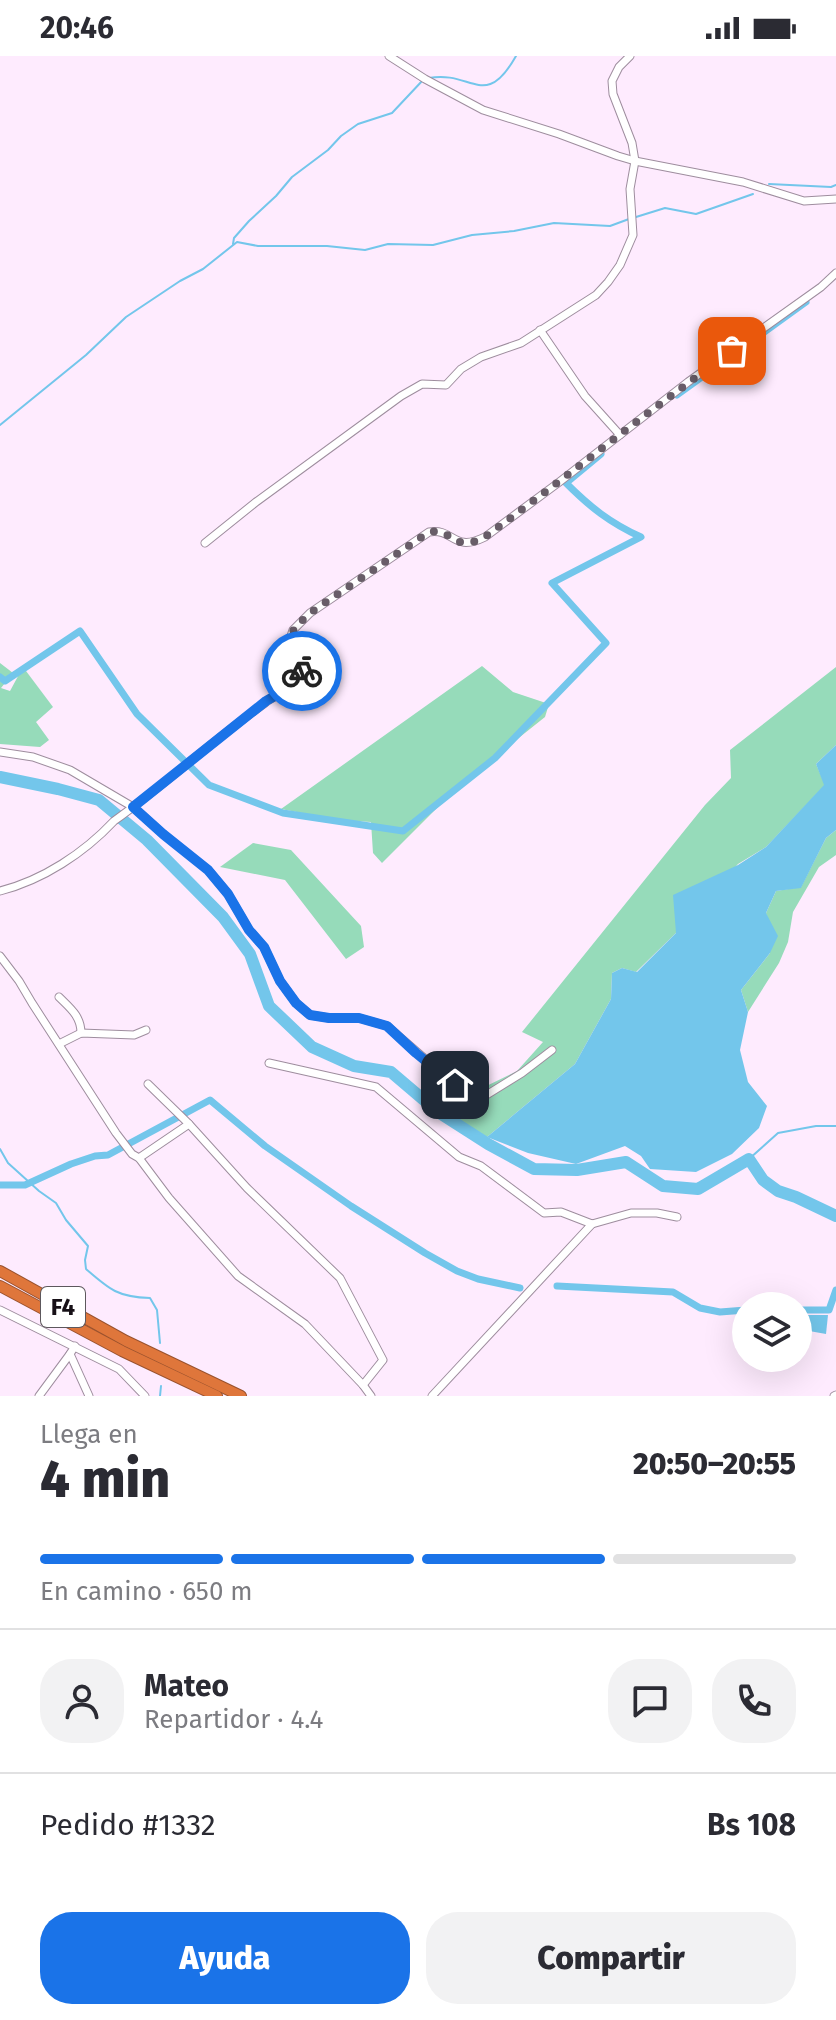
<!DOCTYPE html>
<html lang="es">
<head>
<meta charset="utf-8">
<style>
	:root { --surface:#fff; --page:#f2f2f3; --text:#2b2b33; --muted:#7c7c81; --line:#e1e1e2; --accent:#1a73e8 }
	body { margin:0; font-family:"Fira Sans",sans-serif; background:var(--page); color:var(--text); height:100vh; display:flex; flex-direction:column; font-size:30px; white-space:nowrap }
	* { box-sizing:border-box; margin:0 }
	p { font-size:26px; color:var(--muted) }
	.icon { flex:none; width:44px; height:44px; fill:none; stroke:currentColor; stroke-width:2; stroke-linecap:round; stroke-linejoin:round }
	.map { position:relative; height:1340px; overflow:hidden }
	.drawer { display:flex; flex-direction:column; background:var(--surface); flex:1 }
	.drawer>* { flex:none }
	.fabs { position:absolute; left:732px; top:1236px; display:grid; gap:16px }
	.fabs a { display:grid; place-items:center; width:80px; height:80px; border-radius:50%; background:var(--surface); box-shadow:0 8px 32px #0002; font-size:40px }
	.pin { position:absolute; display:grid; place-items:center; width:68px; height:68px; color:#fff; margin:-34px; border-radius:16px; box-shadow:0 4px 12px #0006 }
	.courier { position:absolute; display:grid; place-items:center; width:80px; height:80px; margin:-40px; border:6px solid #1a73e8; border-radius:50%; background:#fff; color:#222; box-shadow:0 2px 10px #0007 }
	.head em { font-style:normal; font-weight:800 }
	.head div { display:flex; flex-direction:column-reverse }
	.head { display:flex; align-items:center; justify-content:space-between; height:136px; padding:0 40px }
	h1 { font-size:52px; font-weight:800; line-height:60px }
	.bar { display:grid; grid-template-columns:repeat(4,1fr); gap:12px 8px; align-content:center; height:96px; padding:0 40px }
	.bar i { height:10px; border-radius:6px; background:var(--line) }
	.bar .on { background:var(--accent) }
	.bar p { grid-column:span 4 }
	.line { display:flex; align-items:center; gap:20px; padding:0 40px; border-top:2px solid var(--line) }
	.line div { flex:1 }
	.round { display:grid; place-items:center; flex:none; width:84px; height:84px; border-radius:32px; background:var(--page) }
	.button { display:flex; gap:16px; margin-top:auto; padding:16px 40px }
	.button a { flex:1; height:92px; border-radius:32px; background:var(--accent); color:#fff; font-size:32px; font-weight:800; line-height:92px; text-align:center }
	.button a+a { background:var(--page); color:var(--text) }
	.status { display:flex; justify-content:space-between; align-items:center; height:56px; padding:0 40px; background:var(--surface); direction:ltr }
	.status svg { height:22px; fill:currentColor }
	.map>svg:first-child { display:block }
	.green { fill:#96dbba }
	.water { fill:#73c6eb }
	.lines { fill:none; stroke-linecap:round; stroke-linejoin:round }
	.stream { stroke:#73c6eb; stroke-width:2 }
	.canal { stroke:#73c6eb; stroke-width:7 }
	.river { stroke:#73c6eb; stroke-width:12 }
	.minor-casing { stroke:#9e8d9e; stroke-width:9 }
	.highway-casing { stroke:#99522e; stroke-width:12 }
	.minor { stroke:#fff; stroke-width:7 }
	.highway { stroke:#df763b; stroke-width:10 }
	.done { stroke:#685d68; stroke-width:8; stroke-dasharray:0 14.4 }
	.route { stroke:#1a73e8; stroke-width:10 }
	.labels { text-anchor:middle; stroke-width:7; stroke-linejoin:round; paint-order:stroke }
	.shield { fill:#fff; stroke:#5d585d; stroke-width:2 }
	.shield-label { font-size:24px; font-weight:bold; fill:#171017 }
</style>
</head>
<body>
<div class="status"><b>20:46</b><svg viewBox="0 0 49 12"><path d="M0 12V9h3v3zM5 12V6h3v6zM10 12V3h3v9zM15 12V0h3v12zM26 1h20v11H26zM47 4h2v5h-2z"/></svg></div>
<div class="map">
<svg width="836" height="1340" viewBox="0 0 836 1340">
	<rect width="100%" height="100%" fill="#feebfe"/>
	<g class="green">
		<polygon points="0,607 13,617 1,632 10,635 23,611 53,651 36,666 49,684 40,691 0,688"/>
		<polygon points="482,610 513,636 549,648 545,661 461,728 382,807 373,797 371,766 338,764 281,753"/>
		<polygon points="836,611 836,689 816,708 825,729 766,791 738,808 677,876 636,916 622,912 612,917 611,943 575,1008 487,1081 444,1055 468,1039 517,1015 543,986 522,976 705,749 731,722 730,694"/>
		<polygon points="836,774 836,799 819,811 793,856 788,886 779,907 748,956 741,934 770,897 766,857 776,835 801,831 826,782"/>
		<polygon points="253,787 291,794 361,870 364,891 346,903 285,824 220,811"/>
	</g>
	<g class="water">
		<polygon points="836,689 836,774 826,782 801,832 776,835 766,857 778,880 770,897 741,934 748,956 740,994 748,1026 767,1050 759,1072 732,1098 696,1116 650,1113 641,1100 625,1090 576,1108 528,1097 487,1081 575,1008 611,943 612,917 622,912 637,916 676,877 673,839 738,809 766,791 824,729 816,708"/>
		<polygon points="798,1259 828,1259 826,1278 798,1273"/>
	</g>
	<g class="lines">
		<g class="stream">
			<path d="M429 22C472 14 485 55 516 0"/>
			<polyline points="769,128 831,131 836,129"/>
			<polyline points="636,161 665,152 696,158 753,138"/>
			<polyline points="233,188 234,182 249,165 276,140 292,121 328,94 341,80 358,68 392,57 423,24"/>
			<polyline points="0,369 86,299 126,261 180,225 203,213 237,186 258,190 327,190 365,194 388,188 433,189 472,179 514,175 554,167 610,170 629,163"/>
			<path d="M0 1093 8 1107 39 1135 56 1147 66 1164 88 1190 85 1204 86 1213C110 1234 118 1241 150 1242L157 1254 160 1287"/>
			<polyline points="749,1103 778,1077 816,1070 836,1070"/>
			<polyline points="160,1340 161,1330"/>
		</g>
		<g class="canal">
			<polyline points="677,339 806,246"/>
			<path d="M0 621 5 625 80 575 137 658 209 729 283 757 403 775 495 702 606 587 552 527 641 481C610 467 590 451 566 427L601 398"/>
			<polyline points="0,1129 25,1129 71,1108 95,1100 108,1099 210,1044 265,1090 351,1150 425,1197 457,1215 478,1223 520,1232"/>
			<polyline points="557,1230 673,1236 700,1252 720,1256 746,1254"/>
			<polyline points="798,1254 829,1254 836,1234"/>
		</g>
		<polyline class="river" points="0,721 58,733 99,744 147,784 223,861 250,898 269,950 312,991 354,1010 391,1016 438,1056 488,1088 534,1113 577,1114 626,1106 663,1130 698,1133 749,1103 763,1124 778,1135 796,1141 836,1160"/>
		<g class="minor-casing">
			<g id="minor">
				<polyline points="389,0 425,23 483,54 559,78 618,100 635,105 743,126 804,145 836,143"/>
				<polyline points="540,274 585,340 620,379"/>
				<polyline points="205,487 256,446 401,340 422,328 446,329 461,313 481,301 521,287 596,239 608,226 620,209 633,179 630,133 635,105 632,87 613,38 612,25 619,11 630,0"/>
				<polyline points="0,696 33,701 70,714 133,751 163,778 208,814 228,838 249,874 264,891 280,925 296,947 310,959 329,962 359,962 387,970 455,1029 480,1043 522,1017 552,994"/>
				<path d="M0 835C43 824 84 797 114 765 166 728 213 684 265 647 276 638 299 632 303 617 304 608 293 592 290 583L293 574 310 557 429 476C455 472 452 497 485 481L558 427 688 326 821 231 836 217"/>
				<polyline points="0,900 19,925 32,947 116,1077 132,1098 139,1102 169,1142 238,1220 305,1268 363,1329 371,1340"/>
				<path d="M59 941C70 952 81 960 81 977"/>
				<polyline points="59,988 81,977 134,979 146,974"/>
				<polyline points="269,1007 376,1031 459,1101 481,1110 544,1157 561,1156 592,1168 631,1157 657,1157 677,1161"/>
				<polyline points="148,1028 189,1068 247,1132 340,1222 383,1304 363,1329"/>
				<polyline points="139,1102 189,1068"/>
				<polyline points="0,1254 119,1313 145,1340"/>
				<polyline points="75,1290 70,1298 89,1340"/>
				<polyline points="39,1340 70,1298"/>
				<polyline points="432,1340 592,1168"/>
				<polyline points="834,1340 836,1339"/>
			</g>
		</g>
		<g class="highway-casing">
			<g id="highway">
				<polyline points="0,1215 126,1285 241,1340"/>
				<polyline points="0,1230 122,1295 217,1340"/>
			</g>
		</g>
		<use href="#minor" class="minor"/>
		<use href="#highway" class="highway"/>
	</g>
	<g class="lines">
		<path class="done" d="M302 615C302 607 299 604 295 597 284 577 297 570 310 557L429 476C455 472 452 498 485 481 568 420 648 355 732 295"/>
		<polyline class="route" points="302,615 297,627 266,645 133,751 163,778 208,814 228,838 249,874 264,891 280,925 296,947 310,959 329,962 359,962 387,970 416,997 455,1029"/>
	</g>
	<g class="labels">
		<rect class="shield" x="41" y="1231" width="44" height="40" rx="6"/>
		<g class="shield-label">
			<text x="63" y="1259">F4</text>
		</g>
	</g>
</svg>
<div class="fabs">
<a><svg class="icon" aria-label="layers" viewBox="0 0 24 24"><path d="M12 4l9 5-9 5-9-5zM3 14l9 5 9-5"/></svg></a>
</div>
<div class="pin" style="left:732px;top:295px;background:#ea580c"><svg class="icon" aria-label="bag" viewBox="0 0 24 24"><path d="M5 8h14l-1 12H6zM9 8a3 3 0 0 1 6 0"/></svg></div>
<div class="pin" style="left:455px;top:1029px;background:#1f2937"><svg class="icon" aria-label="home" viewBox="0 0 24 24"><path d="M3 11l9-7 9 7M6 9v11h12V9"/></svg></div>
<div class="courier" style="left:302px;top:615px"><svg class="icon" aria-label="bike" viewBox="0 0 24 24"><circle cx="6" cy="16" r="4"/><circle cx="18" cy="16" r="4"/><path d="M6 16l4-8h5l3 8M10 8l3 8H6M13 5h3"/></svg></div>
</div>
<section class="drawer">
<div class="head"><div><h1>4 min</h1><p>Llega en</p></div><em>20:50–20:55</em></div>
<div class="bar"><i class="on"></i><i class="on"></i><i class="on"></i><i></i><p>En camino · 650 m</p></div>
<div class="line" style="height:144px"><a class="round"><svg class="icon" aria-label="person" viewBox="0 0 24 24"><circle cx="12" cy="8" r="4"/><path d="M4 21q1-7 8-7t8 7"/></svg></a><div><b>Mateo</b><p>Repartidor · 4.4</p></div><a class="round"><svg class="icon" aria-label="chat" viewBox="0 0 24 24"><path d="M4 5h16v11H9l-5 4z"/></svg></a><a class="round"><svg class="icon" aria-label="phone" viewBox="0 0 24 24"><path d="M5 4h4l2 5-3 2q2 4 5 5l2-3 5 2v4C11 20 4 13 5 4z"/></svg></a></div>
<div class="line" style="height:104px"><div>Pedido #1332</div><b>Bs 108</b></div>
<div class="button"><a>Ayuda</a><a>Compartir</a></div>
</section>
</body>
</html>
